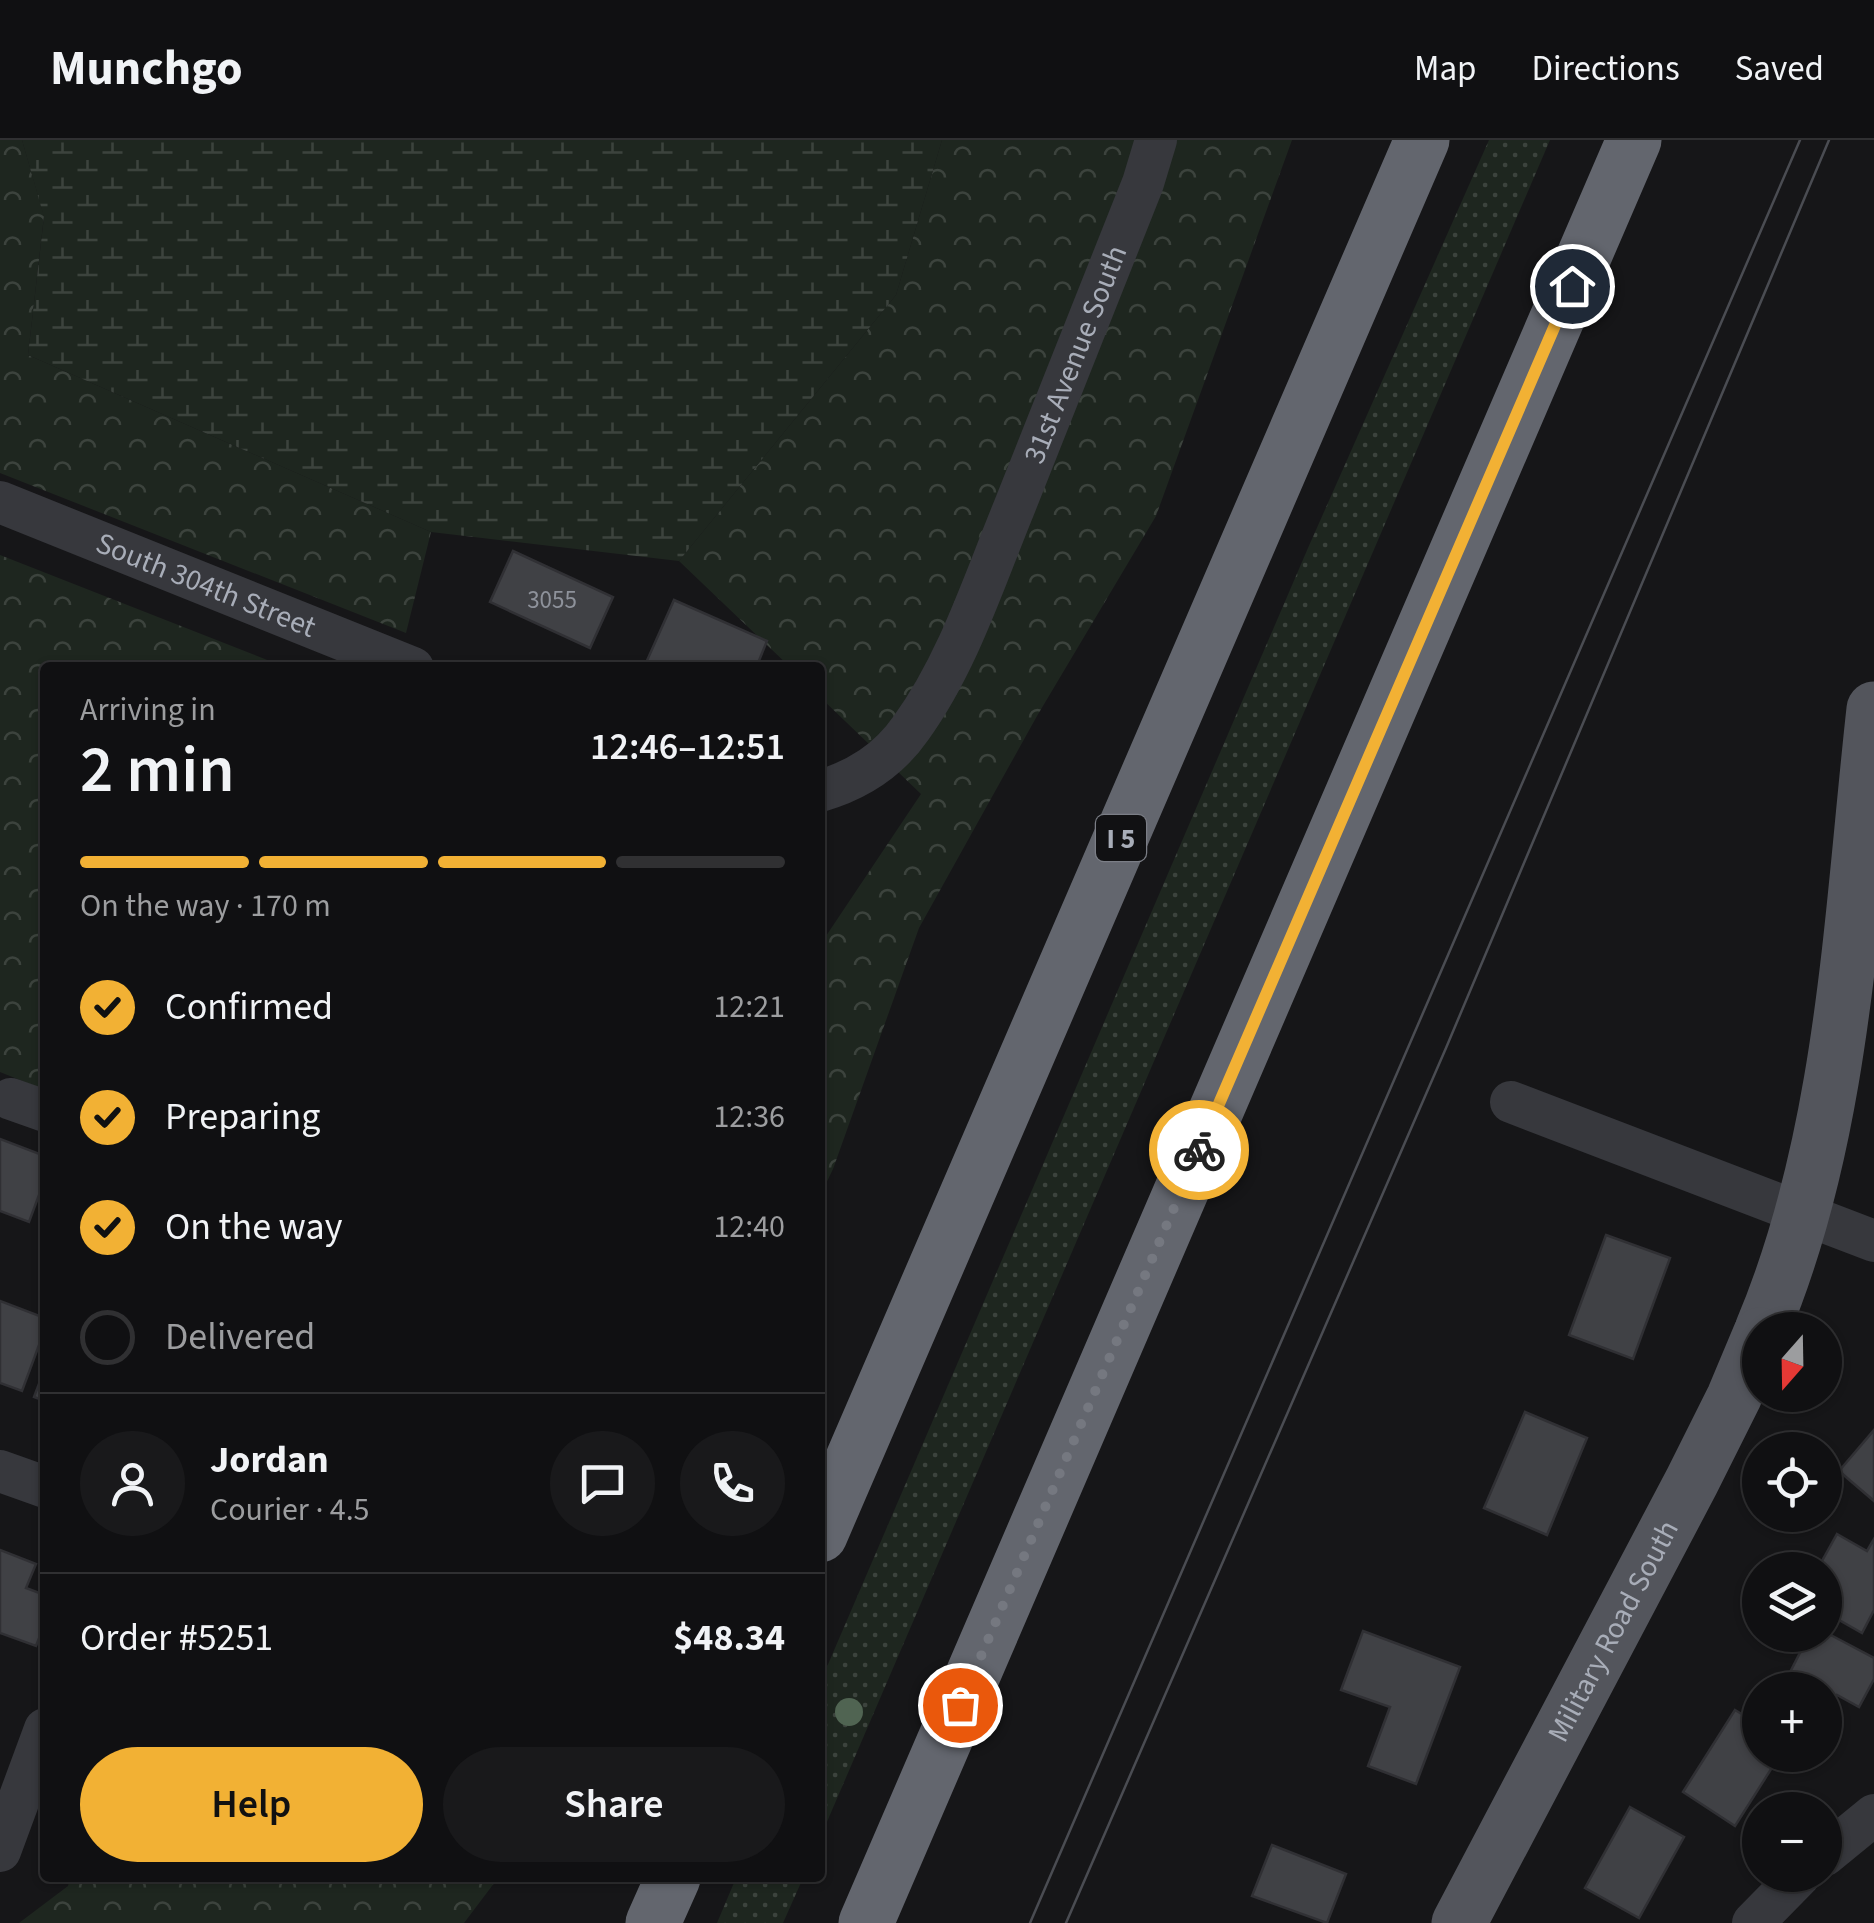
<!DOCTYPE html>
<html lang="en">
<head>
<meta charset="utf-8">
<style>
	:root { --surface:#101012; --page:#19191b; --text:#f1f3f6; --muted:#9c9d9f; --line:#303032; --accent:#f2b134 }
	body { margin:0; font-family:"Source Sans 3",sans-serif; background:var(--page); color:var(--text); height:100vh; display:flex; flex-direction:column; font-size:38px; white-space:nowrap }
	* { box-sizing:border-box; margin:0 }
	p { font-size:32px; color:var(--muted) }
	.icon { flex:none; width:55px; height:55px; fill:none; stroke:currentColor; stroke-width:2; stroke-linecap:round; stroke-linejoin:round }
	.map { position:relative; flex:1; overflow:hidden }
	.details { position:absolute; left:40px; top:522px; width:785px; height:1220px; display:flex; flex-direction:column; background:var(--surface); border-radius:10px; box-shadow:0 2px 8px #0004,0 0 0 2px var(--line) }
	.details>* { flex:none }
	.needle { width:65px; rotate:200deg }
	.tools { position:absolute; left:1742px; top:1172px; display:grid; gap:20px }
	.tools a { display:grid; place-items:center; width:100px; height:100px; border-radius:50%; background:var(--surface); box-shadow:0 2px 8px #0004,0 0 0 2px var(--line); font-size:50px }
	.pin { position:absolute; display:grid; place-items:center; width:85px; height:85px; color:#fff; margin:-42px; border:5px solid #fff; border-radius:50%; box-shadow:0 2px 10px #0007 }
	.courier { position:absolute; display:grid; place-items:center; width:100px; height:100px; margin:-50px; border:8px solid #f2b134; border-radius:50%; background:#fff; color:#222; box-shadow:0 2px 12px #0007 }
	.head em { font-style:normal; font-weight:600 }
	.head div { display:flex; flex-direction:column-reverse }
	.head { display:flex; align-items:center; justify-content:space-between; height:170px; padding:0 40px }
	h1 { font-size:65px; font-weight:600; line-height:75px }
	.bar { display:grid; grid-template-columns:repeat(4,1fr); gap:15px 10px; align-content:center; height:120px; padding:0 40px }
	.bar i { height:12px; border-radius:8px; background:var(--line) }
	.bar .selected { background:var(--accent) }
	.bar p { grid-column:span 4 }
	.line { display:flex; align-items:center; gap:25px; padding:0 40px; border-top:2px solid var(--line) }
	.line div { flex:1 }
	.round { display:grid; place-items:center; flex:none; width:105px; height:105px; border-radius:52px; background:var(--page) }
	ol { padding:0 40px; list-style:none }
	li { display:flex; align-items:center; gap:30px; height:110px }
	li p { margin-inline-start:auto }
	li .icon { padding:10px; border-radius:50%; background:var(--accent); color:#111; stroke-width:4 }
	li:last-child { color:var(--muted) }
	li i { width:55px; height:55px; border:5px solid var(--line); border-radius:50% }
	.button { display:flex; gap:20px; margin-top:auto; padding:20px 40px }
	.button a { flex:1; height:115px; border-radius:60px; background:var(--accent); color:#111; font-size:40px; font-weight:600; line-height:115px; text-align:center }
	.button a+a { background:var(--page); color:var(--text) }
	header { display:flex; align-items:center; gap:60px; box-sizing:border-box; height:140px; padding:0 50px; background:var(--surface); border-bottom:2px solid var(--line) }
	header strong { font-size:48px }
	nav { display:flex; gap:55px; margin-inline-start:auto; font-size:35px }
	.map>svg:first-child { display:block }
	.grass { fill:url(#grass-dots) }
	.forest { fill:url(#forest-crowns) }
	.wetland { fill:url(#wetland-marsh) }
	.building { fill:#404145; stroke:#303034; stroke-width:2.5 }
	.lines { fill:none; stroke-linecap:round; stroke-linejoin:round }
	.minor { stroke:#37383d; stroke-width:42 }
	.major { stroke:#53555c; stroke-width:55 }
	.highway { stroke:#63666e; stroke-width:55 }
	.tram { stroke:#4a4c52; stroke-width:2.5 }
	.tree { fill:#506452 }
	.done { stroke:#757880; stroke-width:10; stroke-dasharray:0 18 }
	.route { stroke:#f2b134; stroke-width:12 }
	.labels { text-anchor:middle; stroke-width:10; stroke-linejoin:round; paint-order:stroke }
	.number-label { font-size:25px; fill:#8e929b }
	.shield { fill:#111113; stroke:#7b7e86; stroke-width:2.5 }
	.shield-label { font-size:28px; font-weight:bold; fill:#a8adb8 }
	.street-label { font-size:30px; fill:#a8adb8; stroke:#111113 }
</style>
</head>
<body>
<header>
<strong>Munchgo</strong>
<nav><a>Map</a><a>Directions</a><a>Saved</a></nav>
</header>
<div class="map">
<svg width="1874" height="1783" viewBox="0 0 1874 1783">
	<defs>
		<pattern id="grass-dots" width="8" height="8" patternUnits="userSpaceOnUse" patternTransform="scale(2.5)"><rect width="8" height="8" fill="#1e261f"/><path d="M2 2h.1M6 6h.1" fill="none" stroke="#3c433d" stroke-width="1.8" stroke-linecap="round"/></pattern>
		<pattern id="forest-crowns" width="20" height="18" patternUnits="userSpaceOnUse" patternTransform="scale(2.5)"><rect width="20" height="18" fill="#1e261f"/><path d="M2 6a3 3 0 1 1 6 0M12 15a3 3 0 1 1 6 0" fill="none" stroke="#3c433d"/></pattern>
		<pattern id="wetland-marsh" width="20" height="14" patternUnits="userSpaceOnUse" patternTransform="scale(2.5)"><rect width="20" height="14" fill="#1e261f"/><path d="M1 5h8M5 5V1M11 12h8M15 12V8" fill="none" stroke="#3c433d"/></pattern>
	</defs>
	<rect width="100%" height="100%" fill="#161618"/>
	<g class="grass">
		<polygon points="1489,0 1550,0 820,1698 820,1543 1308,408"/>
		<polygon points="736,1738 803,1738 783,1783 717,1783"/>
	</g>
	<g class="forest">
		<polygon points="0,0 22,0 44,76 28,215 431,392 406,493 0,333"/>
		<polygon points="942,0 1292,0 1156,376 1037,576 919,788 833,1029 820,1056 820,805 921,654 820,557 820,528 790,527 679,421 896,155"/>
		<polygon points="0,415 285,527 45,528 45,950 0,932"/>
		<polygon points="70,1738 498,1738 464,1783 19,1783 68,1746"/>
	</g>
	<polygon class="wetland" points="22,0 942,0 896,155 679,421 431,392 28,215 44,77"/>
	<g class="building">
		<polygon points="513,411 613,457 590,508 490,462"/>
		<polygon points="674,460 767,501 756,528 652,528 645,525"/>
		<polygon points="0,999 45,1016 45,1039 29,1082 0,1071"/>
		<polygon points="1606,1095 1670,1118 1633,1219 1569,1195"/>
		<polygon points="0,1161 45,1178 45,1189 22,1251 0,1243"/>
		<polygon points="45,1228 45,1261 34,1257"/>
		<polygon points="1525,1272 1587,1298 1547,1395 1484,1368"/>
		<polygon points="1874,1290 1874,1361 1839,1331"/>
		<polygon points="1837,1394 1867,1411 1874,1399 1874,1470 1862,1493 1825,1472 1825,1430 1817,1430"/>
		<polygon points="0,1410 36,1424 26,1448 45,1455 45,1483 36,1506 0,1493"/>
		<polygon points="1363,1491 1460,1527 1416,1644 1368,1626 1390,1567 1341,1550"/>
		<polygon points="1825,1492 1874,1518 1874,1539 1859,1567 1837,1555 1825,1577 1825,1550 1781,1550 1809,1495 1825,1495"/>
		<polygon points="1735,1570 1760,1585 1760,1615 1780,1615 1735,1686 1683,1652"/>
		<polygon points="1630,1667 1684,1697 1639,1778 1585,1748"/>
		<polygon points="1272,1705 1346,1734 1327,1783 1252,1756"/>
	</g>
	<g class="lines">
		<g class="minor">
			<path id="s1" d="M0 362 413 528"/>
			<path id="s2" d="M820 651C858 640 888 621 911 588 958 523 984 441 1014 368 1057 260 1100 152 1143 43L1156 0"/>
			<polyline points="11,959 45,971"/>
			<polyline points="1511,962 1874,1101"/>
			<polyline points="0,1331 45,1347"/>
			<polyline points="0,1711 45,1589"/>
			<polyline points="1825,1715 1874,1675"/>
			<polyline points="1753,1783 1800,1735"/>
		</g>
		<g class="major">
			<path d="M1762 1190C1844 995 1851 776 1874 569"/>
			<path id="s3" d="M1459 1783 1692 1341 1734 1257 1760 1195"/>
		</g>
		<g class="highway">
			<polyline points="820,1395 1422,0"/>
			<polyline points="653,1783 673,1738"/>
			<polyline points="866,1783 1634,0"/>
		</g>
		<g class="tram">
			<polyline points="1030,1783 1800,0"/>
			<polyline points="1066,1783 1446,908 1829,0"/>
		</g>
	</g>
	<circle class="tree" cx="849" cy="1572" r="14"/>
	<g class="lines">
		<polyline class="done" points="960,1565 1199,1010"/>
		<polyline class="route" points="1199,1010 1572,146"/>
	</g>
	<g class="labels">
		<g class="number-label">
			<text x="552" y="468">3055</text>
		</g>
		<rect class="shield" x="1096" y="675" width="50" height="46" rx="8"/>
		<g class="shield-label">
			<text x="1121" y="708">I 5</text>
		</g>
		<g class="street-label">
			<text dy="10" stroke="none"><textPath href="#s2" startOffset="522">31st Avenue South</textPath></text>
			<text dy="10" stroke="none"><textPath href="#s1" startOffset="222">South 304th Street</textPath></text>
			<text dy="10" stroke="none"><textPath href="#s3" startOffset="330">Military Road South</textPath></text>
		</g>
	</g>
</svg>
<div class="tools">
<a><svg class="needle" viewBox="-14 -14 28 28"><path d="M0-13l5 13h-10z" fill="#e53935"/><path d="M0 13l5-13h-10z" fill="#9c9d9f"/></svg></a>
<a><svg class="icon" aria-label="locate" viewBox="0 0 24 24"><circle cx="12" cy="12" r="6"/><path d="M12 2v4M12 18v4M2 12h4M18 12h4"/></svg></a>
<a><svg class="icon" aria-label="layers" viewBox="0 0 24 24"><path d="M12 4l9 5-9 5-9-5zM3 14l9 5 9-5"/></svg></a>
<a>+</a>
<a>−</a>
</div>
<div class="pin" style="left:960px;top:1565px;background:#ea580c"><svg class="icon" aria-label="bag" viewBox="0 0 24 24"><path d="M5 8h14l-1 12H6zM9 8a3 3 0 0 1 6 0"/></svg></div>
<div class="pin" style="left:1572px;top:146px;background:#1f2937"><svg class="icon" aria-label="home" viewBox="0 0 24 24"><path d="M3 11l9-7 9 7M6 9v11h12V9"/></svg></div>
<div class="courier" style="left:1199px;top:1010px"><svg class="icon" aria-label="bike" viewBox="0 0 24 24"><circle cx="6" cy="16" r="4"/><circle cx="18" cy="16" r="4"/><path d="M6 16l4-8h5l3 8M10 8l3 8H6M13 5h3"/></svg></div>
<section class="details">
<div class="head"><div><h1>2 min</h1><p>Arriving in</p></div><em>12:46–12:51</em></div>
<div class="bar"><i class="selected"></i><i class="selected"></i><i class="selected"></i><i></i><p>On the way · 170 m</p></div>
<ol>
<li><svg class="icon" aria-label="check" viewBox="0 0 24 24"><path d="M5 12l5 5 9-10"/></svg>Confirmed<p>12:21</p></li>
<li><svg class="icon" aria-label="check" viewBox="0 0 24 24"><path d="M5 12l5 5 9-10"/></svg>Preparing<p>12:36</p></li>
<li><svg class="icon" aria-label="check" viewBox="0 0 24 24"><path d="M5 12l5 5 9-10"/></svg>On the way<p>12:40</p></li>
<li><i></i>Delivered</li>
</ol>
<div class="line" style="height:180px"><a class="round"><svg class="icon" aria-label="person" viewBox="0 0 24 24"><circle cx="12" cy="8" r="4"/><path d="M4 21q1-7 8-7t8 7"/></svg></a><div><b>Jordan</b><p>Courier · 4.5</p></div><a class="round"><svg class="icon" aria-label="chat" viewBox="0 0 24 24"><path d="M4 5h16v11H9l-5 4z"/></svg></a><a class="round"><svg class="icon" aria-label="phone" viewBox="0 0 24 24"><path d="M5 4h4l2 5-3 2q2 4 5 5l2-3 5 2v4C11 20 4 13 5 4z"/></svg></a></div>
<div class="line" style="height:130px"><div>Order #5251</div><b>$48.34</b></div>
<div class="button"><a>Help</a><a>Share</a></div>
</section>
</div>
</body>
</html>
